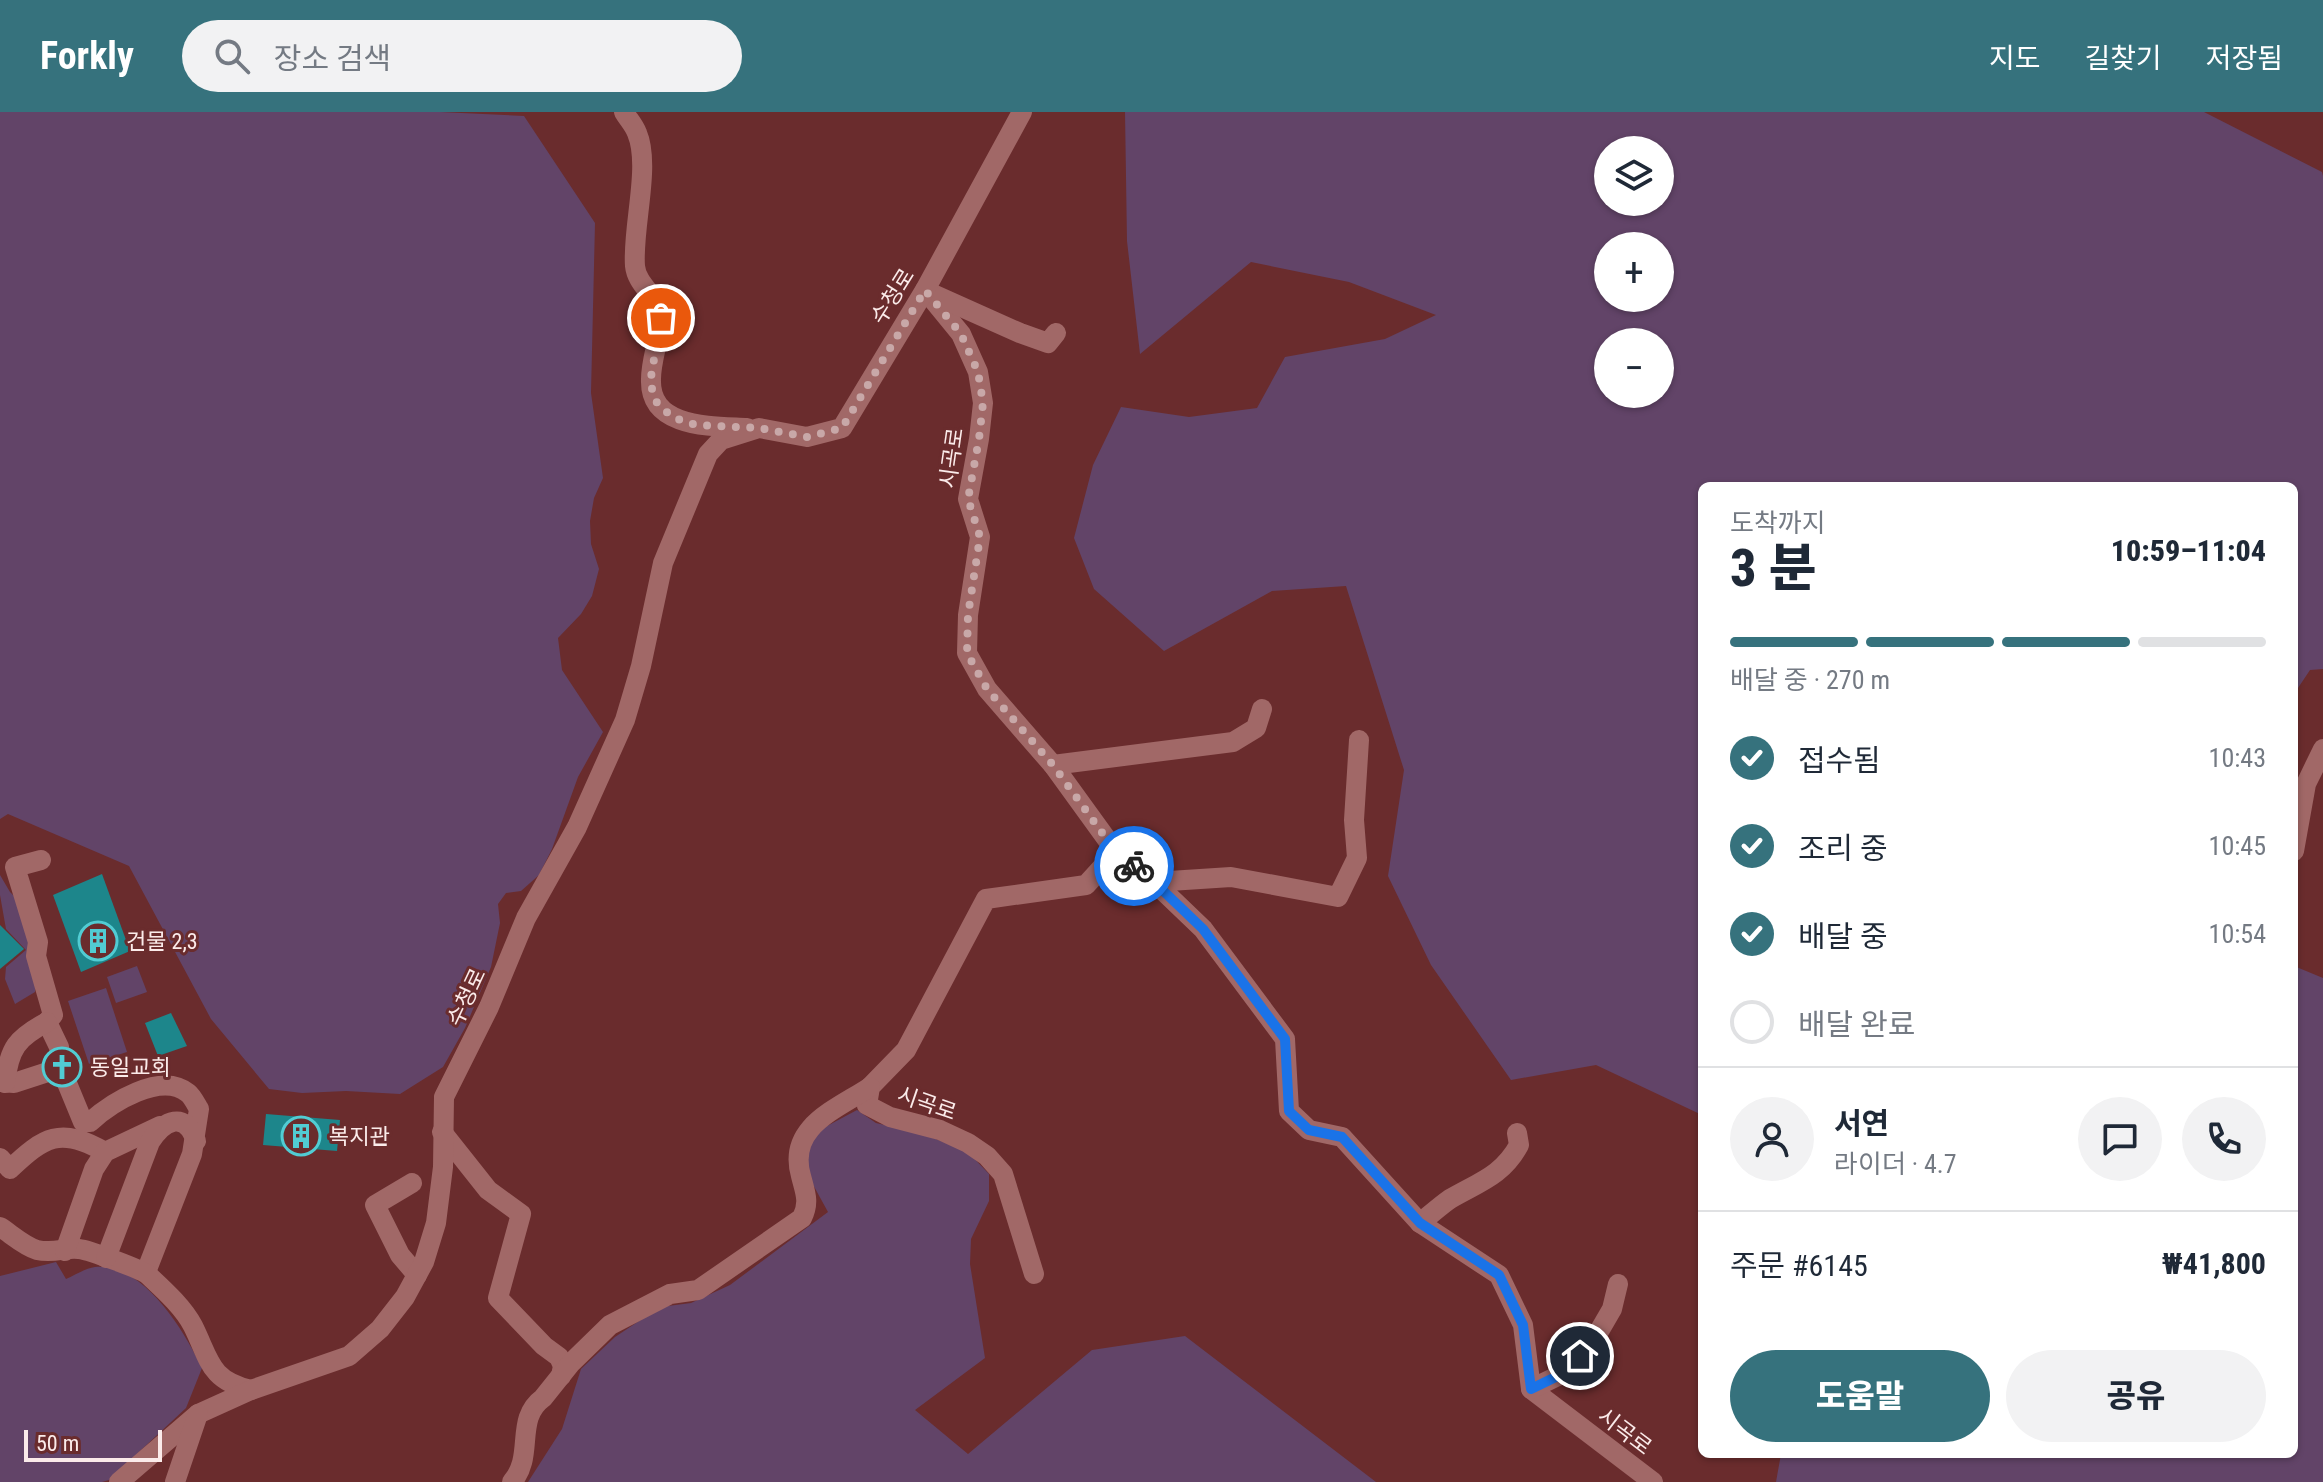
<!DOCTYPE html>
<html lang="ko">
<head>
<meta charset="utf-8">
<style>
	:root { --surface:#fff; --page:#f2f2f3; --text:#1f2937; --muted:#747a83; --line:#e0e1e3; --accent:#36727d }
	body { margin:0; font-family:"Roboto Condensed","Noto Sans KR",sans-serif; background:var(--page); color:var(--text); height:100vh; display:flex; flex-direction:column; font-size:30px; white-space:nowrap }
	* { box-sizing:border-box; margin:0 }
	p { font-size:26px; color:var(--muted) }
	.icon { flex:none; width:44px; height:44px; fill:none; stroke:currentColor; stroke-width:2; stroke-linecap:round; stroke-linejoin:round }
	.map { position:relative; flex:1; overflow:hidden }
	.panel { position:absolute; left:1698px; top:370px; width:600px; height:976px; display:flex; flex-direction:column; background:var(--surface); border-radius:12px; box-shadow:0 2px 6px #0004 }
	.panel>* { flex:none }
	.tools { position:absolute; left:1594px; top:24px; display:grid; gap:16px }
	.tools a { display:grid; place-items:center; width:80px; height:80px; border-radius:50%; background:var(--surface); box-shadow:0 2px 6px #0004; font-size:40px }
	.scale { position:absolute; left:24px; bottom:20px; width:138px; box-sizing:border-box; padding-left:8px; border:4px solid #fbebea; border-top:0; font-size:22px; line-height:28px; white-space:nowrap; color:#fbebea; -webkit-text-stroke:6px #6a2c2d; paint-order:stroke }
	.pin { position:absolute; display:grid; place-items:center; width:68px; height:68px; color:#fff; margin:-34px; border:4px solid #fff; border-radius:50%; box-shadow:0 2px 8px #0007 }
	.courier { position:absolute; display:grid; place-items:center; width:80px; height:80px; margin:-40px; border:6px solid #1a73e8; border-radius:50%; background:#fff; color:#222; box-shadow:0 2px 10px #0007 }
	.overview em { font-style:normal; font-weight:800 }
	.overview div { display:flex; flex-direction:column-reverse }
	.overview { display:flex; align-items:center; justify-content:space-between; height:136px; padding:0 32px }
	h1 { font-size:52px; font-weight:800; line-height:60px }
	.bar { display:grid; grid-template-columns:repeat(4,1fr); gap:12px 8px; align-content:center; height:96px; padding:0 32px }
	.bar i { height:10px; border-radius:6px; background:var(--line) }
	.bar .on { background:var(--accent) }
	.bar p { grid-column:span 4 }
	.line { display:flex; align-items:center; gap:20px; padding:0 32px; border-top:2px solid var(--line) }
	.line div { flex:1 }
	.round { display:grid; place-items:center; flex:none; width:84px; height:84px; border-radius:42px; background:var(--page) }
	ol { padding:0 32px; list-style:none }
	li { display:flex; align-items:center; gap:24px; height:88px }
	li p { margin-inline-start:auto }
	li .icon { padding:8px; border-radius:50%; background:var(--accent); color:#fff; stroke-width:4 }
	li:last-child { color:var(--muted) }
	li i { width:44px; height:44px; border:4px solid var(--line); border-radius:50% }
	.action { display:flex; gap:16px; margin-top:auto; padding:16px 32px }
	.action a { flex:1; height:92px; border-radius:48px; background:var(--accent); color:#fff; font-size:32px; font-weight:800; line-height:92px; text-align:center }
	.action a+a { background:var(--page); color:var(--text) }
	header { display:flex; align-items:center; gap:48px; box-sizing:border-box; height:112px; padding:0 40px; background:var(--accent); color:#fff }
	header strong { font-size:38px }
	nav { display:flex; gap:44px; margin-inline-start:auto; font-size:28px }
	.search { width:560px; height:72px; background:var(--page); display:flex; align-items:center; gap:20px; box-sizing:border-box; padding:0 28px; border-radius:44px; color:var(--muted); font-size:30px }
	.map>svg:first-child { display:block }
	.green { fill:#624468; fill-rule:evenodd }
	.building { fill:#1d868b }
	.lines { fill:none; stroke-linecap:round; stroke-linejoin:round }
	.minor { stroke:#a16867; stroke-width:20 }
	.done { stroke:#c8a8a8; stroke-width:8; stroke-dasharray:0 14.4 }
	.route { stroke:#1a73e8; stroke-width:10 }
	.labels { text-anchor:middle; stroke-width:6; stroke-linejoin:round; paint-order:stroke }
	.street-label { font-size:22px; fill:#fbebea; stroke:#6a2c2d }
	.poi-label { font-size:22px; fill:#fbebea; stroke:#6a2c2d; text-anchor:start }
</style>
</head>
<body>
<header>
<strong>Forkly</strong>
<div class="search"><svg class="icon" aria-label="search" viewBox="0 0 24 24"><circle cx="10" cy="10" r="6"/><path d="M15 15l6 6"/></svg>장소 검색</div>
<nav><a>지도</a><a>길찾기</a><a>저장됨</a></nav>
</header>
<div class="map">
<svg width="2323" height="1370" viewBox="0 0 2323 1370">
	<rect width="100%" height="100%" fill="#6a2c2d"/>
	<g class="green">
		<polygon points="0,0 440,0 524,4 595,111 591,281 603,366 594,386 590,409 591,432 599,457 592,484 581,502 558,526 562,558 603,620 578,665 552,737 539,763 521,779 506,781 498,792 500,811 491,855 465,916 443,955 400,982 346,979 302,981 269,977 211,907 129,754 8,702 0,707"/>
		<path d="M1125 0H2204L2322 60 2323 64V557L2310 558 2294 582V374H1702V1003L1596 953 1511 968 1431 853 1388 764 1404 658 1346 474 1272 479 1164 539 1094 477 1074 426 1093 353 1121 295 1189 305 1257 296 1285 245 1385 227 1436 203 1349 170 1251 150 1140 242 1127 129ZM1608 38H1660V90H1608ZM1608 134H1660V186H1608ZM1660 230V282H1608V230Z"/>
		<polygon points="0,763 10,780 18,788 37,865 35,880 15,892 5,867 6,855 26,838 6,817 0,783"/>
		<polygon points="137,854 147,880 116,891 107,865"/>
		<polygon points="2294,854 2323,866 2323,1370 1776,1370 1781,1342 2294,1342"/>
		<polygon points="106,876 127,940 89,952 68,889"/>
		<polygon points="857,998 876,1011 919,1021 966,1038 989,1062 989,1089 971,1127 970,1152 985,1246 915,1298 968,1342 1092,1238 1185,1224 1376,1370 528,1370 562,1317 581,1257 615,1225 660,1195 691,1191 730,1173 828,1100 811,1069 806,1047 814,1021"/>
		<path d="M56 1150 66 1167C75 1163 86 1156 95 1155 143 1150 185 1220 202 1256L186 1296 109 1368 102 1370H0V1164Z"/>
	</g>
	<g class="building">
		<polygon points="102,762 130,839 81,860 53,783"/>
		<polygon points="0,813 24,837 0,857"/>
		<polygon points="171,901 187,934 158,944 145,911"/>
		<polygon points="266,1002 340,1008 337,1039 263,1033"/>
	</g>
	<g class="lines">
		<g class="minor">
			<path d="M624 0C628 7 634 13 637 21 651 54 632 116 635 154 637 175 661 185 660 207 660 227 651 247 651 267 649 317 713 314 747 316"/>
			<polyline points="925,178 961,222 978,260 983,291 979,327 968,387 980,425 968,503 967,541 987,577 1053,653 1116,740 1154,770 1203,817 1285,927 1289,999 1309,1018 1342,1025 1420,1111 1499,1163 1523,1213 1531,1277 1653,1370"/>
			<polyline points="928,180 1020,221 1048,231 1056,221"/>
			<polyline points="1053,653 1233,630 1256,616 1262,597"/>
			<polyline points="2294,739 2306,672 2323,637"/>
			<polyline points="41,748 15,755 38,830 36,844 53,903 47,910 59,935 62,959"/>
			<polyline points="1154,770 1231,765 1338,785 1357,746 1354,708 1359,628"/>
			<path d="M0 970 14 971 57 957 62 959 83 1010H90C111 991 161 959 188 981 192 984 196 992 199 997L192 1042 146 1160"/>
			<path d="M5 971C9 936 17 926 47 910"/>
			<polyline points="442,1020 488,1078 521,1102 498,1186 544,1234 559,1245 563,1254 561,1264"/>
			<path d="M0 1046 10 1057C44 1025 60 1014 105 1040"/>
			<polyline points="412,1071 375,1093 400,1143 417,1163"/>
			<path d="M1420 1111C1430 1103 1440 1094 1450 1087 1479 1070 1502 1064 1519 1033L1517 1021"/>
			<path d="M0 1115C11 1122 24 1134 37 1138 55 1142 65 1135 79 1137 89 1138 143 1158 148 1163 164 1178 183 1195 193 1214 210 1248 209 1268 251 1278"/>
			<polyline points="65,1139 94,1057 105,1040 160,1014"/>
			<path d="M106 1146 150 1030C164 1008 185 998 196 1029"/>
			<polyline points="1034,1162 1003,1062 987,1044 968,1031 940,1018 890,1005 867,993 870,975 906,938 986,787 1086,773 1116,740"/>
			<polyline points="1531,1277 1566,1260 1594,1228 1612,1197 1618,1172"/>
			<polyline points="119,1370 198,1302 251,1278 349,1244 380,1217 405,1185 424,1150 436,1111 443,1055 444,985 489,895 526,806 577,715 625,608 641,554 663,451 708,342 721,328 759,316 807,325 842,316 925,178 1022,0"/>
			<polyline points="175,1370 198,1302"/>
			<path d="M512 1370C535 1344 514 1307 543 1286L571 1251 610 1213 670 1182 698 1178 802 1106C810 1090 805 1080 801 1064 787 1015 835 998 870 975"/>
		</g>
	</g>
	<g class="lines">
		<polyline class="done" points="661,206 650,271 657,291 672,305 696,313 759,316 807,325 842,316 925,178 961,222 978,260 983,291 979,327 968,387 980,425 968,503 967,541 987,577 1053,653 1116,740 1134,754"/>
		<polyline class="route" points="1134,754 1154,770 1203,817 1285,927 1289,999 1309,1018 1342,1025 1420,1111 1499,1163 1523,1213 1531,1277 1566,1260 1580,1244"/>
	</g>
	<defs>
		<g id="building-ring" transform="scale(2)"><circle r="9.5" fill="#6a2c2d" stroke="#51ccd3" stroke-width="1.5"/><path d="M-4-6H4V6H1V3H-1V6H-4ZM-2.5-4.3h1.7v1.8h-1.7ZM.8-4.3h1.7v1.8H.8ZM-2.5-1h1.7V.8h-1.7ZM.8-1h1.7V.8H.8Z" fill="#51ccd3"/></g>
		<g id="church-ring" transform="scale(2)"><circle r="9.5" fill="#6a2c2d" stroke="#51ccd3" stroke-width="1.5"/><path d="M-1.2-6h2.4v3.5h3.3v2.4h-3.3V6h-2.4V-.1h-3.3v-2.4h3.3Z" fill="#51ccd3"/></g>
	</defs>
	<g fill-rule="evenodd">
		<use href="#building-ring" x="98" y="829"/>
		<use href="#church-ring" x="62" y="955"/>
		<use href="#building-ring" x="301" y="1024"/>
	</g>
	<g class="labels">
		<g class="street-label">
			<text transform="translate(892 184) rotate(-58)" y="8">수청로</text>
			<text transform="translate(951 346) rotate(-82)" y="8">시곡로</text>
			<text transform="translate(466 885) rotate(-65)" y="8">수청로</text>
			<text transform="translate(927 991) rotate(19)" y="8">시곡로</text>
			<text transform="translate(1625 1319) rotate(37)" y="8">시곡로</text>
		</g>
		<g class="poi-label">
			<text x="126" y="837">건물 2,3</text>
			<text x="90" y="963">동일교회</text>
			<text x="329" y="1032">복지관</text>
		</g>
	</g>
</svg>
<div class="tools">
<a><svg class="icon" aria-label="layers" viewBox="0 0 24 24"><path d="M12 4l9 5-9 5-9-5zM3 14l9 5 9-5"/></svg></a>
<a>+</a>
<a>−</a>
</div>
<div class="scale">50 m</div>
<div class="pin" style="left:661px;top:206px;background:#ea580c"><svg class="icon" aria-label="bag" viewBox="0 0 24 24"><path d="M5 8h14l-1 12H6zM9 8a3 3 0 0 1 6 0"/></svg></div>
<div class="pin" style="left:1580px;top:1244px;background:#1f2937"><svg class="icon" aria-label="home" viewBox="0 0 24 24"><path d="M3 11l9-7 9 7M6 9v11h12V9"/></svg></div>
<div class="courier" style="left:1134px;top:754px"><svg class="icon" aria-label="bike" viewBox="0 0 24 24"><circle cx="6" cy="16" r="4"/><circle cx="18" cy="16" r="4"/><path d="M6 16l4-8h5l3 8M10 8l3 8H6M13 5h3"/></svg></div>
<section class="panel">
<div class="overview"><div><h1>3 분</h1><p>도착까지</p></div><em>10:59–11:04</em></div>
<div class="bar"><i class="on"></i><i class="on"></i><i class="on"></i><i></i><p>배달 중 · 270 m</p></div>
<ol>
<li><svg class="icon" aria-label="check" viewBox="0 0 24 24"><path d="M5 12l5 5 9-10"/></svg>접수됨<p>10:43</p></li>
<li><svg class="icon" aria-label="check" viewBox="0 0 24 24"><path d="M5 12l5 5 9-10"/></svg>조리 중<p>10:45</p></li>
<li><svg class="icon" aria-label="check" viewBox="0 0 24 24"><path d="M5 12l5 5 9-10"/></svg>배달 중<p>10:54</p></li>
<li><i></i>배달 완료</li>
</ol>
<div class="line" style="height:144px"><a class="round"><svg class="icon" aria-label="person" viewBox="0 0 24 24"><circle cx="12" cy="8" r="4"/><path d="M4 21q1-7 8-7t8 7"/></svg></a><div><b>서연</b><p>라이더 · 4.7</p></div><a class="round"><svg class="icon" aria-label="chat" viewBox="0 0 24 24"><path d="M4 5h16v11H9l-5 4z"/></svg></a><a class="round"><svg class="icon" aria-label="phone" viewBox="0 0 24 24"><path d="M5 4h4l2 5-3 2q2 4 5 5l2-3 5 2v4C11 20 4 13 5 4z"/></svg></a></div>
<div class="line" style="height:104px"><div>주문 #6145</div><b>₩41,800</b></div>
<div class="action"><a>도움말</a><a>공유</a></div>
</section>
</div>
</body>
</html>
